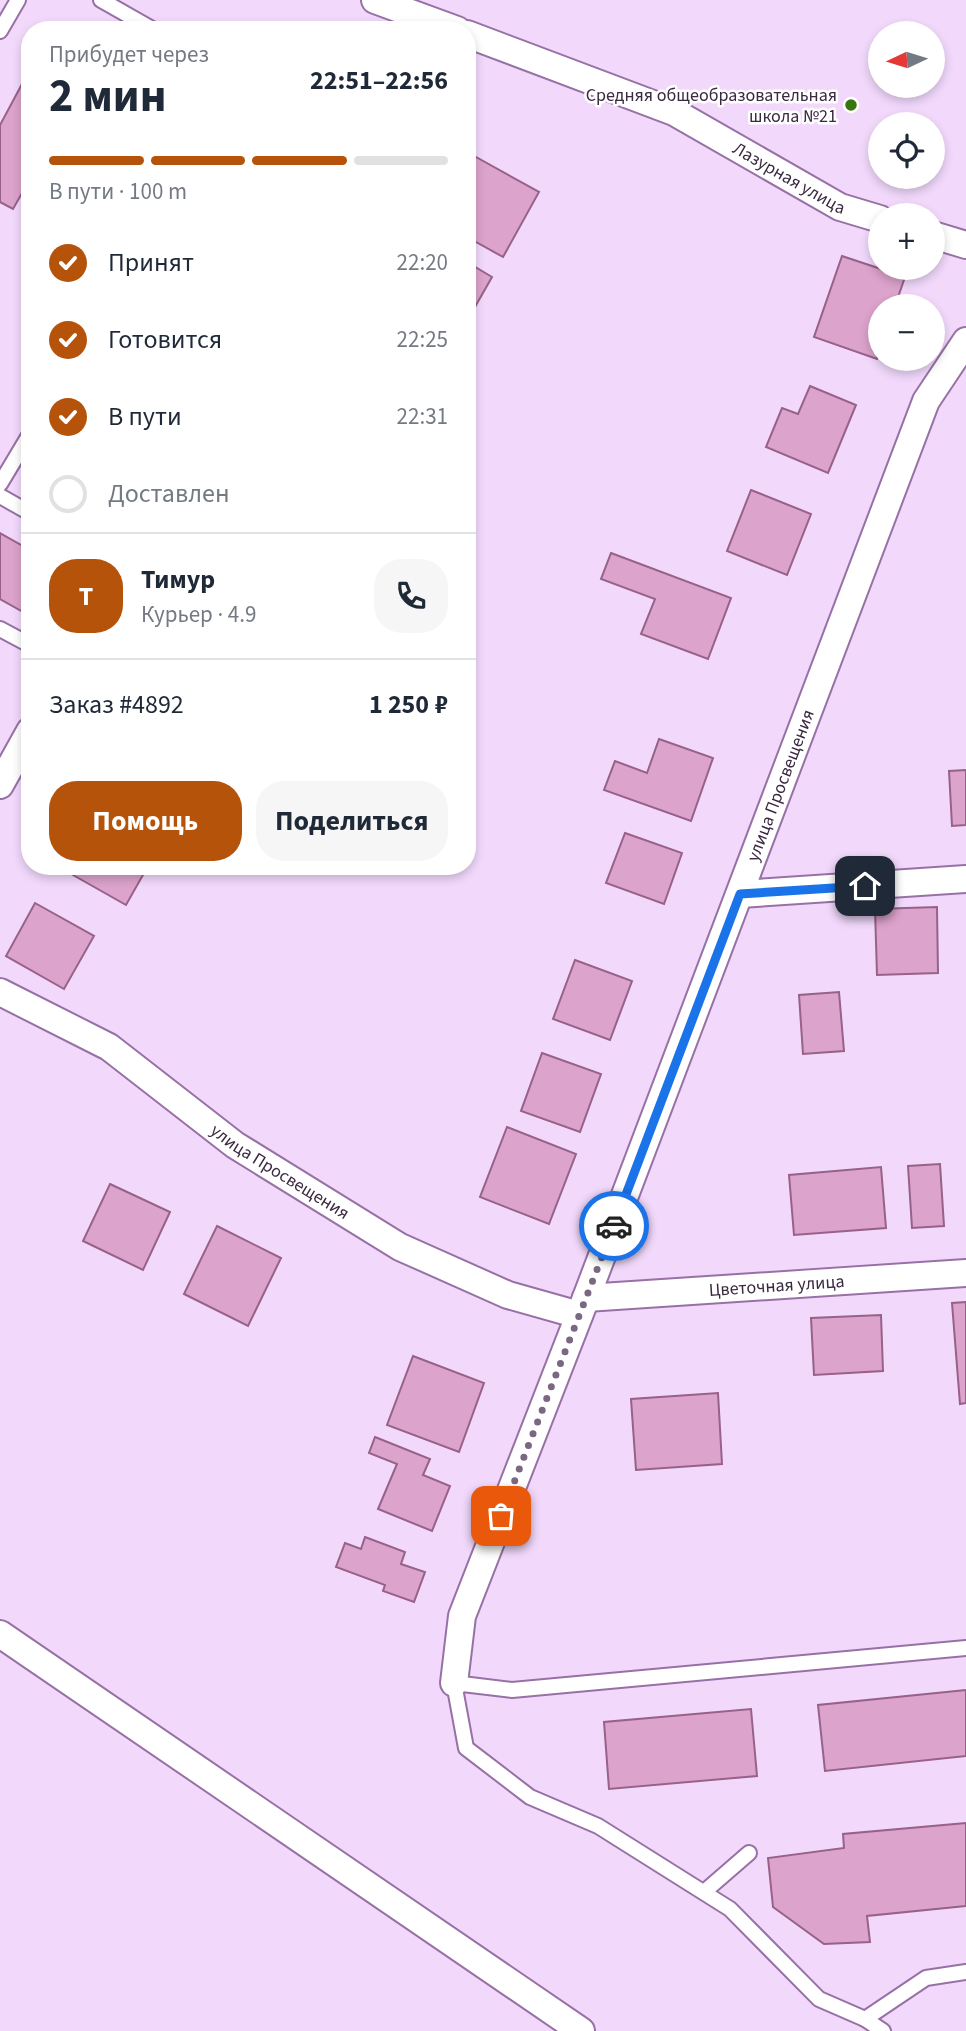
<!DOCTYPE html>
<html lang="ru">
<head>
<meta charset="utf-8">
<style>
	:root { --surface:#fff; --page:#f6f6f7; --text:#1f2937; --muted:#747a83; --line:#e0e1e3; --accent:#b45309 }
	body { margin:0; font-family:"Source Sans 3",sans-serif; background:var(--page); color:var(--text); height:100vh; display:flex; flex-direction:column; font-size:26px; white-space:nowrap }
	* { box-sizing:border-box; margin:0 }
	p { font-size:23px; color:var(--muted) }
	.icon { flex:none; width:38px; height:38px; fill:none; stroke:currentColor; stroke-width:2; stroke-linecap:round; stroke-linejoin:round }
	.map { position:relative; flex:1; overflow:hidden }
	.sheet { position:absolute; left:21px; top:21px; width:455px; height:854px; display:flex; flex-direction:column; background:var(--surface); border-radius:28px; box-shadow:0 4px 10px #0003 }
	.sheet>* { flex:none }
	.needle { width:46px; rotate:266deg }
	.buttons { position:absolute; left:868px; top:21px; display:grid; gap:14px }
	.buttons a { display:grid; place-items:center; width:77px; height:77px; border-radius:50%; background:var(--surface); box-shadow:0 4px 10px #0003; font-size:35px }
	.pin { position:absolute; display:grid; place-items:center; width:60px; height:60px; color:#fff; margin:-30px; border-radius:14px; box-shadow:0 4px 10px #0006 }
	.courier { position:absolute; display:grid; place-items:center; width:70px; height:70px; margin:-35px; border:5px solid #1a73e8; border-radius:50%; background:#fff; color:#222; box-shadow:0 2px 9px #0007 }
	.overview em { font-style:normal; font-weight:700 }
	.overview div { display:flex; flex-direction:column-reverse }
	.overview { display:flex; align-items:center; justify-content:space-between; height:119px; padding:0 28px }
	h1 { font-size:46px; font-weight:700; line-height:52px }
	.bar { display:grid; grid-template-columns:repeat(4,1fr); gap:10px 7px; align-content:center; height:84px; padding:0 28px }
	.bar i { height:9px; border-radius:5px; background:var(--line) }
	.bar .selected { background:var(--accent) }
	.bar p { grid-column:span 4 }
	.line { display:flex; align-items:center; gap:18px; padding:0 28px; border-top:2px solid var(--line) }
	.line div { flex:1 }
	.round { display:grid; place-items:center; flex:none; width:74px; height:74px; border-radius:28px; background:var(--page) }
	ol { padding:0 28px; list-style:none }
	li { display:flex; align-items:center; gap:21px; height:77px }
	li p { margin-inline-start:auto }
	li .icon { padding:7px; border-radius:50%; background:var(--accent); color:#fff; stroke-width:4 }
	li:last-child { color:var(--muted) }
	li i { width:38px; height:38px; border:4px solid var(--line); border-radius:50% }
	.primary-button { display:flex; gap:14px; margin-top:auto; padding:14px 28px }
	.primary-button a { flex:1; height:80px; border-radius:28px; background:var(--accent); color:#fff; font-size:28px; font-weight:700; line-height:80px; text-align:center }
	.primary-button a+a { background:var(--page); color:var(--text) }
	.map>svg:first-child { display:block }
	.building { fill:#dca3cc; stroke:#976189; stroke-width:2 }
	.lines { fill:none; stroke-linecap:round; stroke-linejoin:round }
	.lane-casing { stroke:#9771a5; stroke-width:18 }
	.street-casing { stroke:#9771a5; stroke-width:30 }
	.lane { stroke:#fff; stroke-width:14 }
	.street { stroke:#fff; stroke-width:26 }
	.done { stroke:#7a6782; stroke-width:7; stroke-dasharray:0 12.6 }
	.route { stroke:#1a73e8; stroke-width:9 }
	.poi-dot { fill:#387610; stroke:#fff; stroke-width:2.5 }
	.labels { text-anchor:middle; stroke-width:5; stroke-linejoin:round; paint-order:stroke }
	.poi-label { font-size:18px; fill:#3a2a40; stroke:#fff; text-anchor:end }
	.street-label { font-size:18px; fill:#3a2a40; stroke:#fff }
</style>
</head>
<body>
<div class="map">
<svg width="966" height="2031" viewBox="0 0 966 2031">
	<rect width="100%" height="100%" fill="#f2d9fc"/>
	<g class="building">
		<polygon points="30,69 30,179 13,209 0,202 0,125"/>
		<polygon points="467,152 539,192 503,257 467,237"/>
		<polygon points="842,256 905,277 895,306 880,306 880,349 877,359 814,337"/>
		<polygon points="467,262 492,277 467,321"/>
		<polygon points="810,386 856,405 828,473 766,447 782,408 798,414"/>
		<polygon points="751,490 811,514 787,575 727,551"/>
		<polygon points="0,533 30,550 30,599 23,612 0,599"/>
		<polygon points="611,553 731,598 708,659 641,634 655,599 601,579"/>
		<polygon points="659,739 713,758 691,821 604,790 615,761 647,773"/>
		<polygon points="966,770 966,825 952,826 949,771"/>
		<polygon points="625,833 682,853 664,904 606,883"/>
		<polygon points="79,866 148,866 126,905 73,875"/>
		<polygon points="35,903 94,936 64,989 6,956"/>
		<polygon points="937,907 938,973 877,975 875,909"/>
		<polygon points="575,960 632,981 610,1040 553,1019"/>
		<polygon points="839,992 844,1051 803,1054 799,995"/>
		<polygon points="542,1053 601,1074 580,1132 521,1111"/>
		<polygon points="507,1127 576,1154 549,1224 480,1197"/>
		<polygon points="940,1164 944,1226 912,1228 908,1166"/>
		<polygon points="881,1167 886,1228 794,1235 789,1175"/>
		<polygon points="110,1184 170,1212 143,1270 83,1241"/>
		<polygon points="217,1226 281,1258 248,1326 184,1294"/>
		<polygon points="966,1302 966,1403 960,1404 952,1303"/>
		<polygon points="881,1315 883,1371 814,1375 811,1318"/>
		<polygon points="413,1356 484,1383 459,1452 387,1425"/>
		<polygon points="718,1393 722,1464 636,1470 631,1399"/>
		<polygon points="375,1437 430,1459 423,1475 450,1486 432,1531 378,1509 397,1464 369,1453"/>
		<polygon points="365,1537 405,1552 401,1564 425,1572 414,1602 383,1591 385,1585 336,1567 345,1543 361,1549"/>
		<polygon points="966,1690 966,1756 825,1771 818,1705"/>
		<polygon points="751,1709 757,1776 609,1789 604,1722"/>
		<polygon points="966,1823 966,1906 867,1916 870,1942 824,1944 773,1907 768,1858 844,1848 843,1834"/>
	</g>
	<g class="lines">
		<g class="lane-casing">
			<g id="lane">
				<polyline points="101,0 154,30"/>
				<polyline points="0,31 18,0"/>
				<polyline points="0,484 30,434"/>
				<polyline points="0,496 30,513"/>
				<polyline points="0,629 30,645"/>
				<polyline points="966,1648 512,1690 454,1683 466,1748 530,1797 598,1826 730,1909 819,1999 865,2019 926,1978 966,1972"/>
				<polyline points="704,1892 749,1853"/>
				<polyline points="865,2019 883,2031"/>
			</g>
		</g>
		<g class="street-casing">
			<g id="street">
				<polyline points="375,0 457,30"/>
				<path id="s1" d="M467 34 674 112 840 207 880 219"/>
				<polyline points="933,235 966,245"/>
				<polyline points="0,785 30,731"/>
				<polyline points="740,894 966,879"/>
				<path id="s2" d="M0 992 109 1047 235 1145 400 1247 508 1295 579 1315"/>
				<path id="s3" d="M586 1298 966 1273"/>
				<polyline points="0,1634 581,2031"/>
				<path id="s4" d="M454 1683 462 1616 586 1298 926 401 966 341"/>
			</g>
		</g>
		<use href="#lane" class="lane"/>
		<use href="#street" class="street"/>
	</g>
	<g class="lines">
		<polyline class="done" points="501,1516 614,1226"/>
		<polyline class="route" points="614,1226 740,894 865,886"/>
	</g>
	<circle class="poi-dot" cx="851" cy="105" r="7"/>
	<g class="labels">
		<g class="poi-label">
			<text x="837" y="101">Средняя общеобразовательная<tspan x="837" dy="21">школа №21</tspan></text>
		</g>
		<g class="street-label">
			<text dy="6" stroke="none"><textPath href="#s1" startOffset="354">Лазурная улица</textPath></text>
			<text dy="6" stroke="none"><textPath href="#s4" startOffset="957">улица Просвещения</textPath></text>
			<text dy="6" stroke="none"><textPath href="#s2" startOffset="334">улица Просвещения</textPath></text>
			<text dy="6" stroke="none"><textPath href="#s3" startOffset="191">Цветочная улица</textPath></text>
		</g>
	</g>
</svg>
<div class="buttons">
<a><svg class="needle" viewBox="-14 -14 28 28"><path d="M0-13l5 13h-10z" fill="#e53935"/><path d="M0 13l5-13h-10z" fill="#747a83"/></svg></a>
<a><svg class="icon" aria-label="locate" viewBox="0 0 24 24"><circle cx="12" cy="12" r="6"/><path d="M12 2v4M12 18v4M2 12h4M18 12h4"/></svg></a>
<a>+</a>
<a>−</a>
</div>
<div class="pin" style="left:501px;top:1516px;background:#ea580c"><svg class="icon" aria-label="bag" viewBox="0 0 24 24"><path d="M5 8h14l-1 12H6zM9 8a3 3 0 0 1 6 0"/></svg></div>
<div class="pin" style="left:865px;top:886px;background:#1f2937"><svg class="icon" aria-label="home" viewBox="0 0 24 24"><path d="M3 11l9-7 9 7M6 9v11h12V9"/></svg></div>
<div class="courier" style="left:614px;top:1226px"><svg class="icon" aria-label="car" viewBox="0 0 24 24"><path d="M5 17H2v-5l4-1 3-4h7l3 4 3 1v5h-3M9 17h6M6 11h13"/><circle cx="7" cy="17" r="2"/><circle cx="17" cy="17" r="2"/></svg></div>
<section class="sheet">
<div class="overview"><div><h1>2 мин</h1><p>Прибудет через</p></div><em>22:51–22:56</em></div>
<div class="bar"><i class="selected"></i><i class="selected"></i><i class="selected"></i><i></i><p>В пути · 100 m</p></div>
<ol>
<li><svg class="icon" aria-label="check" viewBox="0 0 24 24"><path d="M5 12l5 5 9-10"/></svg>Принят<p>22:20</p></li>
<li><svg class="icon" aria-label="check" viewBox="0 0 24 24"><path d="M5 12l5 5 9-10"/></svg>Готовится<p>22:25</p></li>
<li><svg class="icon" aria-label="check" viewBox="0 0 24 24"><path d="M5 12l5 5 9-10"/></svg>В пути<p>22:31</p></li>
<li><i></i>Доставлен</li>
</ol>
<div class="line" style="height:126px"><b class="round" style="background:var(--accent);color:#fff">Т</b><div><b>Тимур</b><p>Курьер · 4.9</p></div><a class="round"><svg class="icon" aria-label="phone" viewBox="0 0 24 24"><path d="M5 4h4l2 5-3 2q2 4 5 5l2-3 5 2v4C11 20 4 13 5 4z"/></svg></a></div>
<div class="line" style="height:91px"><div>Заказ #4892</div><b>1 250 ₽</b></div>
<div class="primary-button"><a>Помощь</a><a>Поделиться</a></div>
</section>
</div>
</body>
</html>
